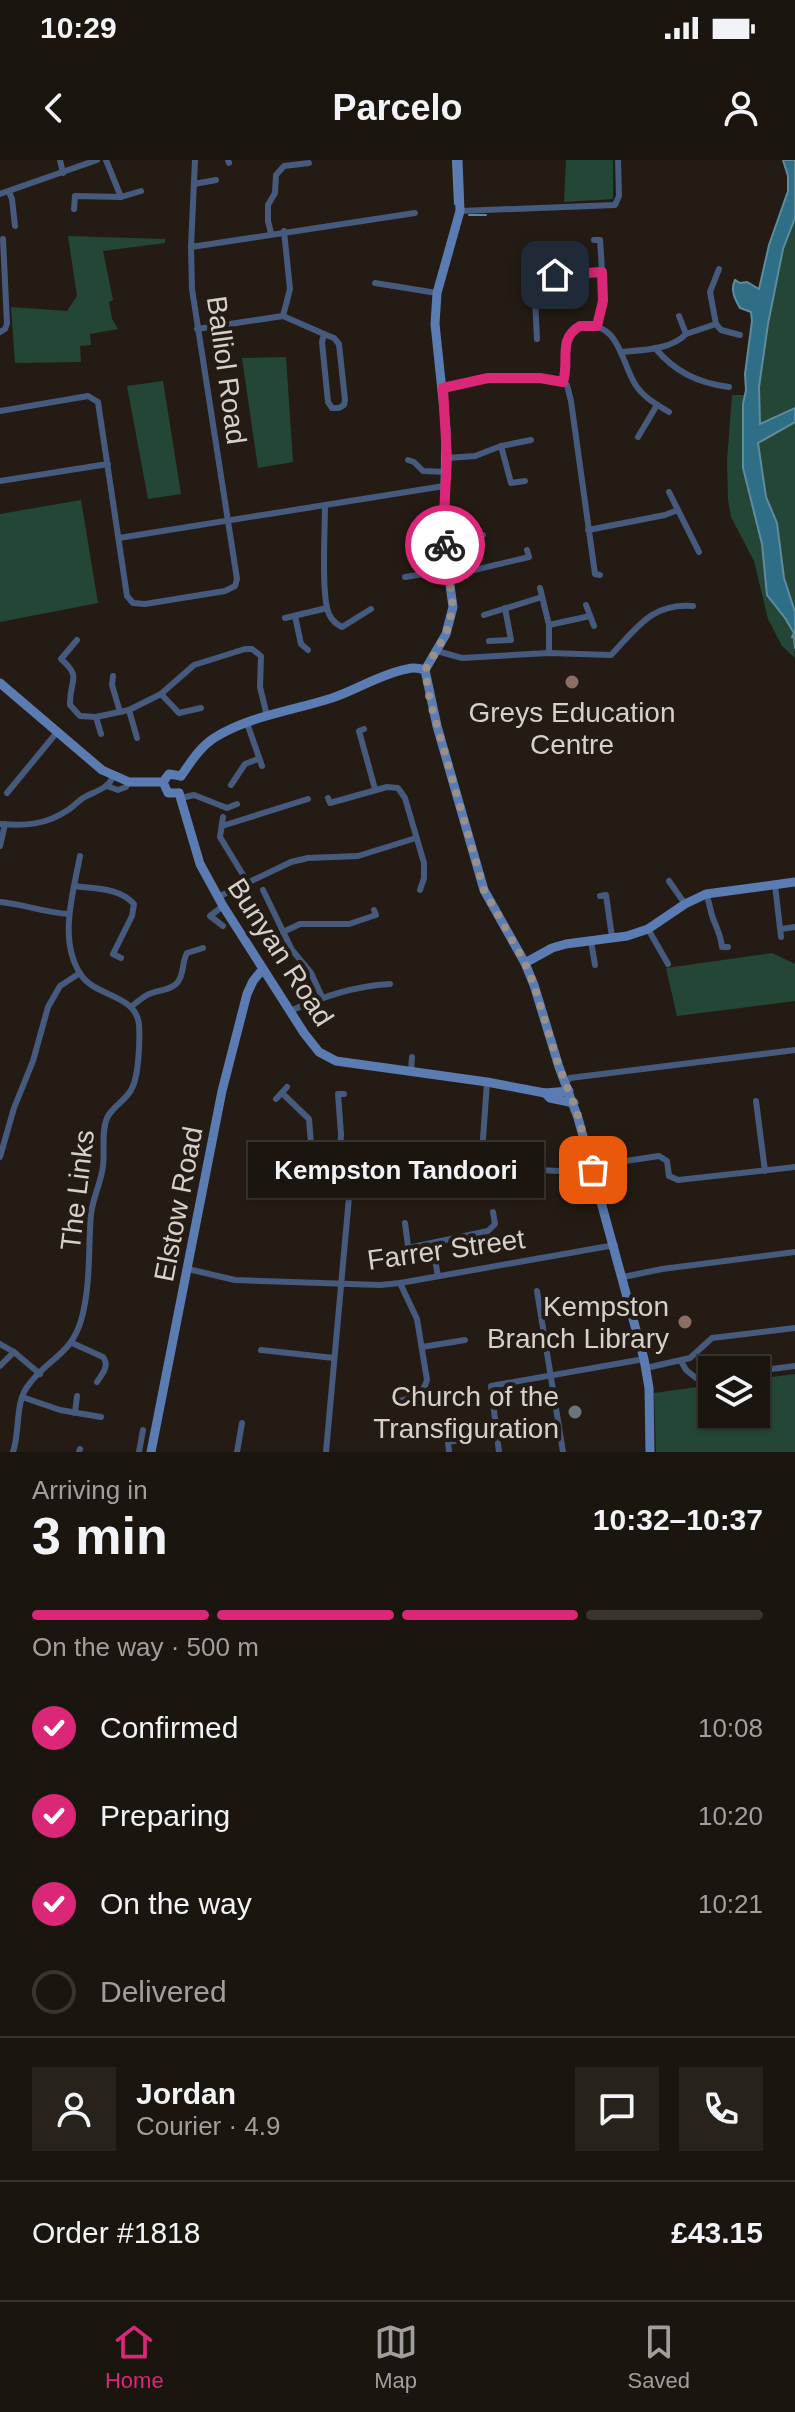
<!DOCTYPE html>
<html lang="en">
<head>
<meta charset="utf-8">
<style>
	:root { --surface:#1b150f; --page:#28221d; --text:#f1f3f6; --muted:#a09f9e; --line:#39342f; --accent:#db2777 }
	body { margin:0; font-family:Arial,sans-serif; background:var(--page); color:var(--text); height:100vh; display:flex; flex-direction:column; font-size:30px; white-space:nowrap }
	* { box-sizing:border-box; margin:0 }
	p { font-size:26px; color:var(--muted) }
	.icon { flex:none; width:44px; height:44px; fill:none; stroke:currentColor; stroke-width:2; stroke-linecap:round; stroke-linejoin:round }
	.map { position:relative; height:1292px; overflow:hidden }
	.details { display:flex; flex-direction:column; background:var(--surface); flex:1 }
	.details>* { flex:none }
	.fabs { position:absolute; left:698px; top:1196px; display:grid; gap:16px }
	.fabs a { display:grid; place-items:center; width:72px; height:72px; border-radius:0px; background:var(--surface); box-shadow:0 2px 6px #0004,0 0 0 2px var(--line); font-size:40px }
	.pin { position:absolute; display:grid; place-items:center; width:68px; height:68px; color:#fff; margin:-34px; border-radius:16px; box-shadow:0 4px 12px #0006 }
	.courier { position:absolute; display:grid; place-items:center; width:80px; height:80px; margin:-40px; border:6px solid #db2777; border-radius:50%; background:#fff; color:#222; box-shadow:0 2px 10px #0007 }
	.bubble { position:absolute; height:56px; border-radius:0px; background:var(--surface); box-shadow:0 2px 6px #0004,0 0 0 2px var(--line); font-size:26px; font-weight:700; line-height:56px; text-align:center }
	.overview em { font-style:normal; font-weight:700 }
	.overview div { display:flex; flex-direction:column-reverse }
	.overview { display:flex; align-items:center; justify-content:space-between; height:136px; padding:0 32px }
	h1 { font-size:52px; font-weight:700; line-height:60px }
	.bar { display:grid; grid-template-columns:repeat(4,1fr); gap:12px 8px; align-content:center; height:96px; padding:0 32px }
	.bar i { height:10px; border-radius:6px; background:var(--line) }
	.bar .active { background:var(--accent) }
	.bar p { grid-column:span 4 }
	.line { display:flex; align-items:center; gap:20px; padding:0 32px; border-top:2px solid var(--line) }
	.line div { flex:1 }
	.round { display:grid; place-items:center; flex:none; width:84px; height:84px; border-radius:0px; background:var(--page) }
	ol { padding:0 32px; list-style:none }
	li { display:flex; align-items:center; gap:24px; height:88px }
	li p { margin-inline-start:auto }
	li .icon { padding:8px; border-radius:50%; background:var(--accent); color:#fff; stroke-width:4 }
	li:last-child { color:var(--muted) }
	li i { width:44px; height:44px; border:4px solid var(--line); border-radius:50% }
	.status { display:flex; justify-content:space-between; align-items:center; height:56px; padding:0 40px; background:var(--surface); direction:ltr }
	.status svg { height:22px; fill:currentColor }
	header { display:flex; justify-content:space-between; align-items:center; height:104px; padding:0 32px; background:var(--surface); font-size:36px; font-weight:700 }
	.tabs { display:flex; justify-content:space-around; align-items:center; height:112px; border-top:2px solid var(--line); background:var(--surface); font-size:22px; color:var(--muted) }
	.tabs a { display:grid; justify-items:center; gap:4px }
	.tabs .active { color:var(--accent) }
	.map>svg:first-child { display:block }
	.green { fill:#244637 }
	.water { fill:#2e6e86; stroke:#608b9b; stroke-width:2 }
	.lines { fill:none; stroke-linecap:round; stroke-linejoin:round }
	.stream { stroke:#608b9b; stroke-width:2 }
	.street { stroke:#455a7c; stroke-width:6 }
	.secondary { stroke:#5a7cb2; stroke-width:9 }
	.done { stroke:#98918b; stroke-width:8; stroke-dasharray:0 14.4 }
	.route { stroke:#db2777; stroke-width:10 }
	.education-dot { fill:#8d6e63; stroke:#241c14; stroke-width:3 }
	.worship-dot { fill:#6b7280; stroke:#241c14; stroke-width:3 }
	.labels { text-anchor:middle; stroke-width:8; stroke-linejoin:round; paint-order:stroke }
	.street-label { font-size:28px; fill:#d6d0cb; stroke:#241c14 }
	.poi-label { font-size:28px; fill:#d6d0cb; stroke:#241c14; text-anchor:end }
</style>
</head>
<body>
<div class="status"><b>10:29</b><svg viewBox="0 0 49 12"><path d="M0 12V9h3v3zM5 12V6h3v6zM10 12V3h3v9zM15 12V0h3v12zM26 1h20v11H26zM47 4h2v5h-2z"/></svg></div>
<header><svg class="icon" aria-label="back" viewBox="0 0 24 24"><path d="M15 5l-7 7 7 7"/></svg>Parcelo<svg class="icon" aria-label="person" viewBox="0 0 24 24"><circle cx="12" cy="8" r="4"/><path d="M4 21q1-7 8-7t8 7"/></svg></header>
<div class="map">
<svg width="795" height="1292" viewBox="0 0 795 1292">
	<rect width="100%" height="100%" fill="#241c14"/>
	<g class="green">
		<polygon points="566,0 613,0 613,39 564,42"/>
		<polygon points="795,58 795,248 760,265 759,227 768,164 783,89"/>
		<polygon points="68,76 165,79 165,83 103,91 113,140 109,142 112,159 118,169 90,174 91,185 80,186 81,202 15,203 11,147 67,151 77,136"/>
		<polygon points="286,197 293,302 258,308 242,198"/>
		<polygon points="163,221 181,334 148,339 127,226"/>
		<polygon points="732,235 745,235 743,308 762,384 767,435 785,458 794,474 795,498 782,486 768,459 754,401 731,357 728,340 727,301"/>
		<polygon points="795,262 795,452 784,418 777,363 766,337 758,283"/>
		<polygon points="81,340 98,443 0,462 0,354"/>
		<polygon points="772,793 795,804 795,841 677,856 666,808"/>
		<polygon points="795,1214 795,1292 656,1292 654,1233 712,1225 712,1254 756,1254 756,1219"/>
	</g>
	<path class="water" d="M783 0H795V58L783 89 768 164 759 227 760 264 795 248V262L758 283 766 337 777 363 784 418 795 452V489L794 478 792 477 794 473 785 458 767 435 762 384 743 308V244L746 230 745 214 752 161 751 152 740 148C735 139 730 130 735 120L740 123 747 122 759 129 769 85 788 31V16Z"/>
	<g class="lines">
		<g class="stream">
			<polyline points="453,0 455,44"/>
			<polyline points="469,55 486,55"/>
		</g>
		<g class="street">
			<polyline points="60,0 63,13"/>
			<polyline points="106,0 121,37"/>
			<polyline points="228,0 229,3"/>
			<polyline points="194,24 216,20"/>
			<polyline points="9,32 12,39 15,66"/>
			<polyline points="0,34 97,0"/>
			<polyline points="74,49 75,36 121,37 141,31"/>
			<polyline points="460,51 615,45 619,36 618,0"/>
			<polyline points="271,73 268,61 268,45 275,33 276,15 284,6 309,3"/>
			<path d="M594 80H600C602 109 605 137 597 166"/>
			<polyline points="191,87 415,53"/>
			<polyline points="533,107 534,119 580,112 602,112"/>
			<polyline points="534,119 537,179"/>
			<polyline points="375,123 437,133"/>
			<polyline points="283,156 290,129 284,71"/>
			<polyline points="679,156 686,174"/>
			<polyline points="716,164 721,170 740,175"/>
			<polyline points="197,169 283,156 324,174"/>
			<polyline points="0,172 5,169 7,164 3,79"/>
			<polygon points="324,174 334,178 339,184 345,240 344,245 339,248 332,248 328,242 322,182"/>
			<path d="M655 188C675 212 698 223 729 227"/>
			<path d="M621 192C642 190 671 190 686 174L716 164 710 132 719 109"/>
			<path d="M563 222C570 201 557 179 580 166 619 160 620 199 635 224 643 237 656 244 669 252"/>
			<path d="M443 228C457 226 471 221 486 219 506 216 551 214 567 225L571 241 595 414 600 415"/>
			<polyline points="0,251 88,236 98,242 127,436 133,443 145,444 225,431 235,426 237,419 192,129 191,87 195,0"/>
			<polyline points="638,277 657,245"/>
			<polyline points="501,286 531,280"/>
			<polyline points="447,298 475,296 501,286 511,323 525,321"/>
			<polyline points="408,300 414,302 423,311 446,312"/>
			<polyline points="0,321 108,304"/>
			<polyline points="669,332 699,392"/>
			<path d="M325 345C325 368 321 437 329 454 332 461 336 464 342 467L371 449"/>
			<polyline points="588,370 665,355 678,350"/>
			<polyline points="119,378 444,326"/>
			<polyline points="444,382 483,375"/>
			<polyline points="449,416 529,397 527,390"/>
			<polyline points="405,417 448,410"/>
			<polyline points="540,428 549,465 549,493"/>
			<polyline points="586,445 594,466"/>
			<polyline points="484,455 542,437"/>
			<polyline points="295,456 301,484 308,490"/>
			<polyline points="285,458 327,448"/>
			<polyline points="549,465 590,456"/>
			<path d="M77 480 61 499C83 518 69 520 70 545L80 556 96 557 129 550 161 534 194 505 245 489H252L261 496 260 527 267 556"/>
			<polyline points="489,481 511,480 505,448"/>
			<path d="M437 491 462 498 549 493 611 495C637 468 651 443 693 446"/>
			<polyline points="113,516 112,525 120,552"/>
			<polyline points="161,534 179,553 201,548"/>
			<polyline points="129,550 137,578"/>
			<polyline points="96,557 101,574"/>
			<polyline points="247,563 262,606"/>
			<polyline points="364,569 359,571 375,629"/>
			<polyline points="231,625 245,604 258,599"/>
			<polyline points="107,626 118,630 126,627 129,622"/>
			<polyline points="7,633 58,571"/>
			<polyline points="181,638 194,635 227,648 237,644"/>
			<polyline points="328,638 330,643 387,627 398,628 405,638 424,703 424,718 420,730"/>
			<polyline points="223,657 220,677 248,723"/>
			<path d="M0 664C25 666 46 665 68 650 73 647 77 642 83 638 94 631 107 630 113 617"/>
			<polyline points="222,666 308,639"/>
			<polyline points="0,686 5,664"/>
			<polyline points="669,721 685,744"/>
			<polyline points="775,725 781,777"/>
			<path d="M74 726C95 729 119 727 134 744L132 756 113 794 121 798"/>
			<polyline points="263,730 292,790 311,813 322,837"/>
			<path d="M706 734C710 743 710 752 714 761 718 770 721 777 722 787H728"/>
			<polyline points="600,736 606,735 612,777"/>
			<polyline points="218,737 291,702 308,698 358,696 416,678"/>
			<path d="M0 742C24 744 45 753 69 754"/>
			<polyline points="223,766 210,756 223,746"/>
			<polyline points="648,769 668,804"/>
			<polyline points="781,769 795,767"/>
			<polyline points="283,772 300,764 349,764 376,755 374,750"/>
			<polyline points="591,781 595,805"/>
			<path d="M132 846C137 842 142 838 147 835 156 830 170 831 177 823 185 814 181 804 187 793L203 788"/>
			<path d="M290 851C322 837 354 826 390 824"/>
			<polyline points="411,912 412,897"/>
			<polyline points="566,923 570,918 795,890"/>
			<polyline points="282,933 309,959 311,984 309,994"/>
			<polyline points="276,939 287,927"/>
			<polyline points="756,941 765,1011"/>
			<polyline points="340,996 341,974 338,934 344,934"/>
			<polyline points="0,997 14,948 33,901 48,847 60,826 80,813"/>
			<polyline points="592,1006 659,996 667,1001 669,1016 678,1020 795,1007"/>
			<polyline points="481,1007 487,922"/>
			<polyline points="270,1037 282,1037"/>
			<polyline points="277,1037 278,1000 282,995 286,994 349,996 354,1000 559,1011 592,1010"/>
			<polyline points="405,1063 409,1094"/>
			<polyline points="432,1084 438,1116"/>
			<polyline points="408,1088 488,1071 495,1064 493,1052"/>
			<polyline points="188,1109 235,1120 380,1125 400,1123 615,1085"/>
			<polyline points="623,1117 662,1109 795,1092"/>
			<polyline points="537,1131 563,1292"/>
			<path d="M72 1183 103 1197C110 1206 102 1214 97 1222"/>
			<polyline points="0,1184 14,1192 40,1214"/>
			<polyline points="422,1187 465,1180"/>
			<polyline points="261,1190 334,1198"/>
			<polyline points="681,1201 686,1210 696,1218 712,1217"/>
			<polyline points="0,1206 14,1192"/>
			<polyline points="646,1208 690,1198 712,1178 795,1168"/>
			<polyline points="756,1211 795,1206"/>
			<polyline points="22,1237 60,1250 101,1257"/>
			<path d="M394 1242C409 1239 423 1236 427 1220L417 1159 400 1123"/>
			<polyline points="75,1253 77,1236"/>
			<path d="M13 1292C20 1272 15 1244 27 1227 47 1198 72 1196 82 1157 91 1122 88 1088 91 1054 93 1037 101 1023 103 1006 105 991 101 972 107 958 112 947 125 941 131 930 139 917 140 880 139 864 135 834 96 837 81 815 58 780 73 734 80 696"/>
			<polyline points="79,1292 80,1289"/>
			<polyline points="139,1292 143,1270"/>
			<polyline points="237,1292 242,1263"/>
			<polyline points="326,1292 352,1004 354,1000"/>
			<polyline points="449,1292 448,1282 496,1274"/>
			<polyline points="499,1292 491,1226 644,1199"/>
		</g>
		<g class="secondary">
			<polyline points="425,510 437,566 484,730 525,803 534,825 559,907 578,958 644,1199 649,1228 650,1292"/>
			<polyline points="425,510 446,474 453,447 444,382 446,269 435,164 437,133 460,51 458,0"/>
			<polyline points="0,523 102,610 129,622 163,622"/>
			<path d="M181 616C191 602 199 588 214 578 249 556 292 551 332 538 357 530 380 514 407 509 414 507 419 508 425 510"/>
			<polyline points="163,622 169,614 181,616"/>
			<polyline points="163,622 168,633 179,633"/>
			<polyline points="179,633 200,704 223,746 304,873 319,892 336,901 487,922 545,933 569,931"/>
			<polyline points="525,803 552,788 566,784 627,776 648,769 685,744 706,734 795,722"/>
			<polyline points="545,933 550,938 574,943"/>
			<polyline points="151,1292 222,931 247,834 253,821 262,810"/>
		</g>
	</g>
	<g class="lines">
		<polyline class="done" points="445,385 453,447 446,474 425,510 430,541 484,730 525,803 534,825 559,907 576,949 593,1010"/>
		<path class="route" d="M445 385 444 355 447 298 443 228 488 218H540L563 222C570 201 557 179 580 166H597L603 141 602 112 555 115"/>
	</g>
	<g class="education-dot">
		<circle cx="572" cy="522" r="8"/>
		<circle cx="685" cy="1162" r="8"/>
	</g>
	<circle class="worship-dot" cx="575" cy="1252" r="8"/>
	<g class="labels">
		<g class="street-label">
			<text transform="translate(227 210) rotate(82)" y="10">Balliol Road</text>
			<text transform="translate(281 792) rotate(57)" y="10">Bunyan Road</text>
			<text transform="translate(77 1030) rotate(-83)" y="10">The Links</text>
			<text transform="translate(178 1044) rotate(-79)" y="10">Elstow Road</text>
			<text transform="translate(446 1089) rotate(-8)" y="10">Farrer Street</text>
		</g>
		<g class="poi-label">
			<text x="572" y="562" text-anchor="middle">Greys Education<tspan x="572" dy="32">Centre</tspan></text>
			<text x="669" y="1156">Kempston<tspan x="669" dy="32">Branch Library</tspan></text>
			<text x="559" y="1246">Church of the<tspan x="559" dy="32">Transfiguration</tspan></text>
		</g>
	</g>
</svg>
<div class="fabs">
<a><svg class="icon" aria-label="layers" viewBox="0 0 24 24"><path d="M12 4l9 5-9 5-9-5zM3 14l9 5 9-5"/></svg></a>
</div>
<div class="pin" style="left:593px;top:1010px;background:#ea580c"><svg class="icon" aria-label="bag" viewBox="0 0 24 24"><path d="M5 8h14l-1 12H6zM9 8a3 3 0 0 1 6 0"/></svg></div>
<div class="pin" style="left:555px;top:115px;background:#1f2937"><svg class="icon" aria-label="home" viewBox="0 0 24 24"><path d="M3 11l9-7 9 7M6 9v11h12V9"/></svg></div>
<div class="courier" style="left:445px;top:385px"><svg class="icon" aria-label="bike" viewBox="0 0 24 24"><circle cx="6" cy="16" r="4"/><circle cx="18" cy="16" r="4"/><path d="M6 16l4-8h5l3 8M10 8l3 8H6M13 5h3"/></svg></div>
<div class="bubble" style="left:248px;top:982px;width:296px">Kempston Tandoori</div>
</div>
<section class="details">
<div class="overview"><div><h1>3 min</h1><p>Arriving in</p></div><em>10:32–10:37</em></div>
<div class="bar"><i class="active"></i><i class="active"></i><i class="active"></i><i></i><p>On the way · 500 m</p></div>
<ol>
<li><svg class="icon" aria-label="check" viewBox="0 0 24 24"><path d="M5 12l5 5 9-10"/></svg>Confirmed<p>10:08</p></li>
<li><svg class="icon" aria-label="check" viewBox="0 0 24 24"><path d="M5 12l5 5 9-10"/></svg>Preparing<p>10:20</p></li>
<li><svg class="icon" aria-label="check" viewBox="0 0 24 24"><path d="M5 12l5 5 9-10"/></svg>On the way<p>10:21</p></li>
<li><i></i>Delivered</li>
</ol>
<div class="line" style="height:144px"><a class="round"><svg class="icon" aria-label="person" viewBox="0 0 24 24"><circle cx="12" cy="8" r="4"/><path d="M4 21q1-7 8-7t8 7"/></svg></a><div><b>Jordan</b><p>Courier · 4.9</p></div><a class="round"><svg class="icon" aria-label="chat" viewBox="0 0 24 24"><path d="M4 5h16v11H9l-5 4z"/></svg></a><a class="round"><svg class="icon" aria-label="phone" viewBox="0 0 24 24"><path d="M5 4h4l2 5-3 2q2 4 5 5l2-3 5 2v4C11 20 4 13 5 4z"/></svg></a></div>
<div class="line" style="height:104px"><div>Order #1818</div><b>£43.15</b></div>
</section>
<nav class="tabs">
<a class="active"><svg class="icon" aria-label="home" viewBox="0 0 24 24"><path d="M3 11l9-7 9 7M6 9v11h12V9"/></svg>Home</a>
<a><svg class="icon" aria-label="map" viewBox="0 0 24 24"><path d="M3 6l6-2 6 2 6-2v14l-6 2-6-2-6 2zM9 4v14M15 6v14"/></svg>Map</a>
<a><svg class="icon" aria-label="saved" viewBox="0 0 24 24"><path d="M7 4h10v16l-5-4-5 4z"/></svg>Saved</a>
</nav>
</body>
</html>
